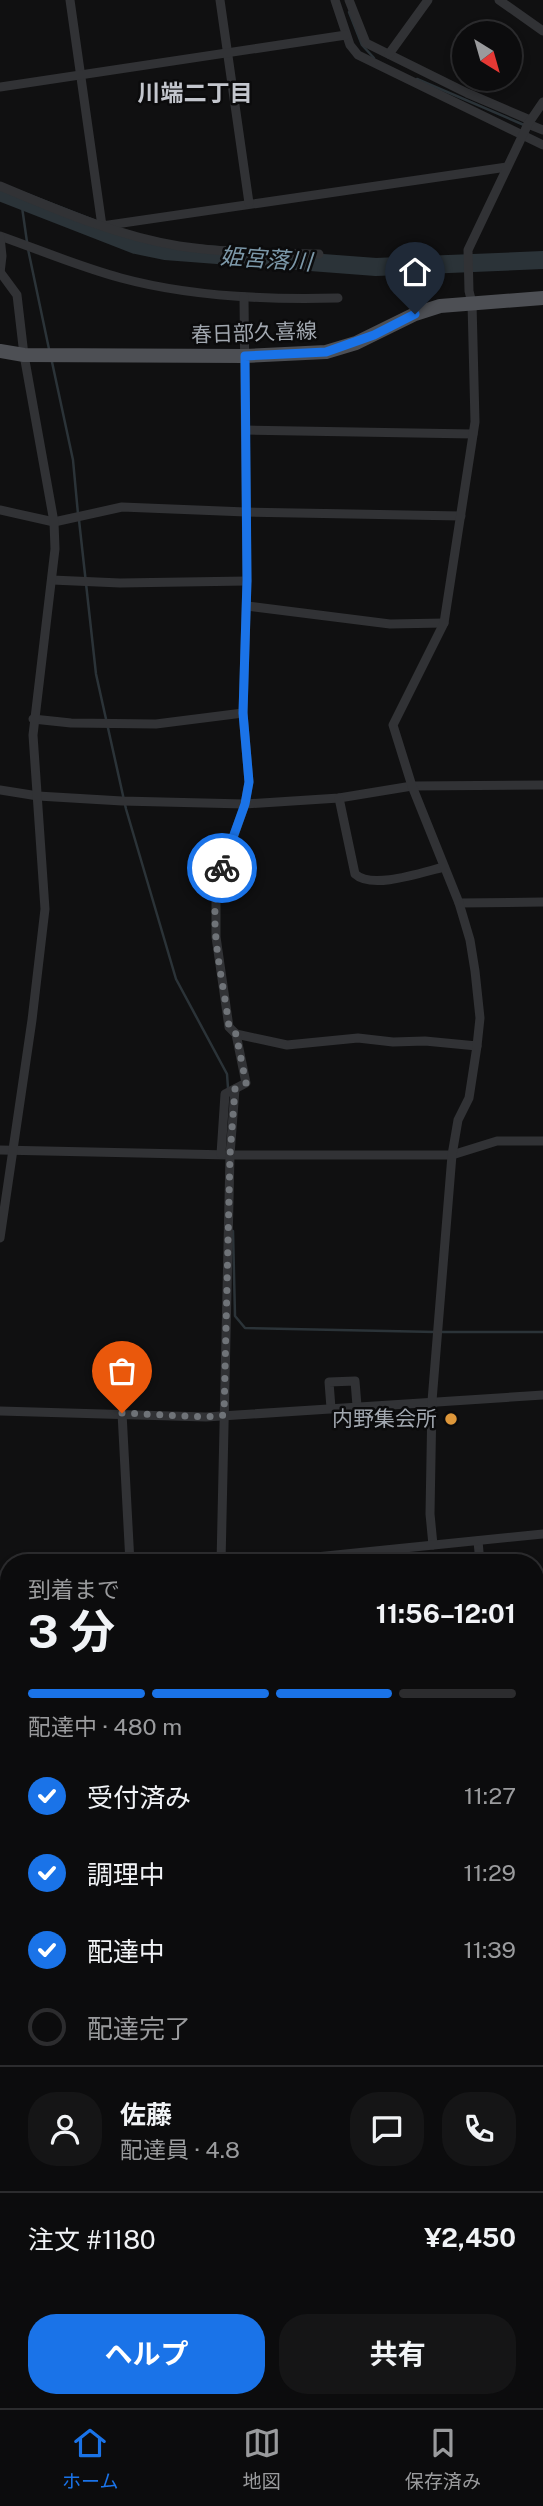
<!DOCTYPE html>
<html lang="ja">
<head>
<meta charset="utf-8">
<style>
	:root { --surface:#0c0c0d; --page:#151516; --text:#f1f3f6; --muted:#9a9b9d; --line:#2c2c2e; --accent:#1a73e8 }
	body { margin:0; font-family:"Public Sans","Noto Sans JP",sans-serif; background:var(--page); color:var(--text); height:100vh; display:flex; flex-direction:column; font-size:26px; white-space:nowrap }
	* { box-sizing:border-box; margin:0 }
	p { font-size:23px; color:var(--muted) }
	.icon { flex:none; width:38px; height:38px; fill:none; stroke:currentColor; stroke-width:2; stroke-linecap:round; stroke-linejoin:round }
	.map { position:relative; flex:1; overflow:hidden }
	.panel { position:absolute; left:0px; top:1554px; width:544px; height:854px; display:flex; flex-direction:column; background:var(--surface); border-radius:28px 28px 0 0; box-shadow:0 4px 10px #0003,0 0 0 2px var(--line) }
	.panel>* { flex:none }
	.needle { width:46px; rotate:143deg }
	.buttons { position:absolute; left:452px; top:21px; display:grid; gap:14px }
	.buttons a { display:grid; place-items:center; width:70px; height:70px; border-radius:50%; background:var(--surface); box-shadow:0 4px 10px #0003,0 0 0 2px var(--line); font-size:35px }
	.pin { position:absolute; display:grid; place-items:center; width:60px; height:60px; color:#fff; margin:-72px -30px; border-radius:50% 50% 50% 0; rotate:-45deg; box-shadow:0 0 7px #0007 }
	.pin .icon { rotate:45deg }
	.courier { position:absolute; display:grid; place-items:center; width:70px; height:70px; margin:-35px; border:5px solid #1a73e8; border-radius:50%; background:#fff; color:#222; box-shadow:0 2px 9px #0007 }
	.head em { font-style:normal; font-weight:700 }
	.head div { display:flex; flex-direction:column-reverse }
	.head { display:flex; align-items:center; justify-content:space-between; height:119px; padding:0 28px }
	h1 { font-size:46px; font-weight:700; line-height:52px }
	.bar { display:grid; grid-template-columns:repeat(4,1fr); gap:10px 7px; align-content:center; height:84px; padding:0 28px }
	.bar i { height:9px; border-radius:5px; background:var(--line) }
	.bar .selected { background:var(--accent) }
	.bar p { grid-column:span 4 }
	.line { display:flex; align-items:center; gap:18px; padding:0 28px; border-top:2px solid var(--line) }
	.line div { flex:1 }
	.round { display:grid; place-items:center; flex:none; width:74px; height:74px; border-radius:28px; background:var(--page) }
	ol { padding:0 28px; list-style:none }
	li { display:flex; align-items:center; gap:21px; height:77px }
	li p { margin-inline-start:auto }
	li .icon { padding:7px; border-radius:50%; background:var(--accent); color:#fff; stroke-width:4 }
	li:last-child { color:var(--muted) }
	li i { width:38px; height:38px; border:4px solid var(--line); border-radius:50% }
	.button { display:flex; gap:14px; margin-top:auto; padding:14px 28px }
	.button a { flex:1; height:80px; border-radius:28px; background:var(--accent); color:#fff; font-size:28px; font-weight:700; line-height:80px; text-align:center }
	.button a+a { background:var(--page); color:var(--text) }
	.dock { display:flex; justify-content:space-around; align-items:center; height:98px; border-top:2px solid var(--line); background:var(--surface); font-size:19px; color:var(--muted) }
	.dock a { display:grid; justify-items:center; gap:4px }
	.dock .selected { color:var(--accent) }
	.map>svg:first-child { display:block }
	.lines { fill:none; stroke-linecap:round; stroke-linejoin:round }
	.stream { stroke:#2b3338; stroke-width:2.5 }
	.river { stroke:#2b3338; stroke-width:18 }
	.minor { stroke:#313235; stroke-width:9 }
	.primary { stroke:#4d4f54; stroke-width:14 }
	.trunk { stroke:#55585d; stroke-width:14 }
	.done { stroke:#6f7378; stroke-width:7; stroke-dasharray:0 12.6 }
	.route { stroke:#1a73e8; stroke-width:9 }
	.poi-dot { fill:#de973a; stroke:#0b0b0c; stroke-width:2.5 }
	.labels { text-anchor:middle; stroke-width:5; stroke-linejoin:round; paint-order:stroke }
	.street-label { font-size:21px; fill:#a2a8b0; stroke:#0b0b0c }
	.poi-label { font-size:21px; fill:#a2a8b0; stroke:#0b0b0c; text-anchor:end }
	.neighbourhood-label { font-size:23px; font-weight:bold; fill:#c3c6cd; stroke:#0b0b0c }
	.water-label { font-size:23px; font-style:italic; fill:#7c98a9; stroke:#0b0b0c }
</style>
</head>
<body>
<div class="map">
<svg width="543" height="2408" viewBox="0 0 543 2408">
	<rect width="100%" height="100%" fill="#101011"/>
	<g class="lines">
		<g class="stream">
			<polyline points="349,12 362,45 374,58"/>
			<polyline points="417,79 524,125"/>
			<polyline points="23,201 22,207 27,242"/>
			<polyline points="28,249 49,349"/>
			<polyline points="52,362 73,460 78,514"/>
			<polyline points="79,520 96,674 126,809 176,979 227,1074 228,1088"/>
			<polyline points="233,1231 235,1316 245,1328 435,1332"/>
			<polyline points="441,1332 543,1332"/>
			<polyline points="0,2373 9,2374"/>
		</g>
		<g class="river">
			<polyline points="0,192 136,245 165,251 376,267 543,260"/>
			<polyline points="536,1662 543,1662"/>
			<polyline points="0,1779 9,1777"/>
		</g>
		<g class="minor">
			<polyline points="70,0 102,226 507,167"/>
			<polyline points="220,0 249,203"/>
			<polyline points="335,0 350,45 358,55 543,145"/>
			<polyline points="349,0 366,43 467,93 530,120"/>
			<polyline points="499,0 543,31"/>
			<polyline points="389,54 428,0"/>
			<polyline points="0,87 346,35"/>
			<polyline points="528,124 543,130"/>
			<path d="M0 186C57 210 117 236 179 246 225 253 273 253 319 254"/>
			<path d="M0 236C40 250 80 267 121 278 191 297 266 300 338 298"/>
			<polyline points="0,237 2,256 0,273"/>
			<polyline points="246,430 473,434"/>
			<polyline points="0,510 54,522 122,507 246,512 461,516"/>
			<polyline points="52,580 120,583 247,581"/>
			<polyline points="247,606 390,624 444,623"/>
			<polyline points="33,719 71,723 156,724 243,713"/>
			<polyline points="0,790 38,796 122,801 245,804 339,798 412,786 543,785"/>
			<path d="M339 798 355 874C372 890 423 872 444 867"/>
			<polyline points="459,903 543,902"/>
			<polyline points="236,1034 287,1045 358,1038 393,1042 425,1041 477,1046"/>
			<polyline points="0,1150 230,1155 452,1155 497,1141 543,1141"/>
			<polyline points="221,1154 225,1094 246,1083 236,1034 229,1027 216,937 216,896 219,878 245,804 249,782 243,713 247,581 244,297"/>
			<polyline points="0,1238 32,1020 45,909 33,735 55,549 54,522 24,355 17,295 0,272"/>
			<polyline points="331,1408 329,1382 355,1381 357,1406"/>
			<polyline points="0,1411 206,1417 543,1395"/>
			<polyline points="122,1413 130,1563"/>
			<polyline points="478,1541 480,1563"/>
			<polyline points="433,1545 430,1514 432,1401 452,1155 458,1120 469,1098 477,1046 480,1018 475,971 470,940 459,903 412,786 393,725 444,623 475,422 472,303 469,291 468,250 528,124 543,102"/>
			<polyline points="221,1563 230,1155 235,1089"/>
			<polyline points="257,1563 543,1534"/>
			<polyline points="536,1619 543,1618"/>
			<polyline points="0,1624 9,1625"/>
			<polyline points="536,1718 543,1717"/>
			<polyline points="0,1729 9,1727"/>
			<polyline points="6,1827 9,1843"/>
			<polyline points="0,1879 9,1878"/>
			<polyline points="536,1912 543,1912"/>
			<polyline points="0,2000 9,2003"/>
			<polyline points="536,2046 543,2045"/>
			<polyline points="539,2121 538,2181 541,2255"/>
			<polyline points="0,2172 2,2173"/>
			<polyline points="0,2240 9,2241"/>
			<polyline points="0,2304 9,2305"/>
			<polyline points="536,2348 543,2353"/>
			<polyline points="0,2380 9,2381"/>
			<polyline points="377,2399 390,2408"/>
			<polyline points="508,2399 521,2408"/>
			<polyline points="10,2408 16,2399"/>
			<polyline points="144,2408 150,2399"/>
			<polyline points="278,2408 284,2399"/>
			<polyline points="431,2408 449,2399"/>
		</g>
		<polyline class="primary" points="0,351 24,355 245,356 326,352 356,343 415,314 440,306 543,298"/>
		<g class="trunk">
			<polyline points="0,2074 9,2076"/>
			<polyline points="536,2121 543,2121"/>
		</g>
	</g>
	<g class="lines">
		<path class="done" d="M122 1413 206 1417 224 1415 230 1155 235 1089 246 1083 236 1034 229 1027C223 976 205 918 222 868"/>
		<polyline class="route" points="222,868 245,804 249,782 243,713 247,580 245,356 326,352 374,335 415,314"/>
	</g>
	<circle class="poi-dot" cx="451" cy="1419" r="7"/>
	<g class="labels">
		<g class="street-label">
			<text transform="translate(254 333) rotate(-2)" y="7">春日部久喜線</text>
		</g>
		<g class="poi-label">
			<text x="437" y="1426">内野集会所</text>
		</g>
		<g class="neighbourhood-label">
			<text x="195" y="101">川端二丁目</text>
		</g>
		<g class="water-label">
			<text transform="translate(266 259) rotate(4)" y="8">姫宮落川</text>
		</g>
	</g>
</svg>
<div class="buttons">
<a><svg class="needle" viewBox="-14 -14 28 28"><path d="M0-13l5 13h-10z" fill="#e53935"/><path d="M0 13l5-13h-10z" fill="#9a9b9d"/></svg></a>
</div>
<div class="pin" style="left:122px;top:1413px;background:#ea580c"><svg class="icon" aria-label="bag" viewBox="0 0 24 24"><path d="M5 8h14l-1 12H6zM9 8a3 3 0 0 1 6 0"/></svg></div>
<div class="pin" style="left:415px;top:314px;background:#1f2937"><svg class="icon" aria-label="home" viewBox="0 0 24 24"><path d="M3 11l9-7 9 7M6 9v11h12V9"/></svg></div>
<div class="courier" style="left:222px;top:868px"><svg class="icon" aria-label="bike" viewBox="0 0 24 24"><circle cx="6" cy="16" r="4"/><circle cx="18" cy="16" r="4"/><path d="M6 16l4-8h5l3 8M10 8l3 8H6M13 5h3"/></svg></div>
<section class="panel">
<div class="head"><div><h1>3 分</h1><p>到着まで</p></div><em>11:56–12:01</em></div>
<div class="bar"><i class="selected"></i><i class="selected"></i><i class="selected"></i><i></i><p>配達中 · 480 m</p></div>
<ol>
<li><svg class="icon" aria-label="check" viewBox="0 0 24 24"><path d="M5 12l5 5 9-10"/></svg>受付済み<p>11:27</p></li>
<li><svg class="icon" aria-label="check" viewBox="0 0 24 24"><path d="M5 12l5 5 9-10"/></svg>調理中<p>11:29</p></li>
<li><svg class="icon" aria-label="check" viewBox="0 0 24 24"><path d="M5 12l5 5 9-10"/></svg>配達中<p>11:39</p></li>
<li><i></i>配達完了</li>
</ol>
<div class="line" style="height:126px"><a class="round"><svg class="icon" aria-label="person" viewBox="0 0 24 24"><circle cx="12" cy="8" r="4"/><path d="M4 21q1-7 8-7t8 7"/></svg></a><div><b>佐藤</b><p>配達員 · 4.8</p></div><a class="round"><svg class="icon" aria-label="chat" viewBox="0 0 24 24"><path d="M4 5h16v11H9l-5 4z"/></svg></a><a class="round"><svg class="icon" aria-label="phone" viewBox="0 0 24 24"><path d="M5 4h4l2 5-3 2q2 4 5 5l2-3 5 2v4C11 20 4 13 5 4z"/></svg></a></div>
<div class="line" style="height:91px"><div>注文 #1180</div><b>¥2,450</b></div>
<div class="button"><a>ヘルプ</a><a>共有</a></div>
</section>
</div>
<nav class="dock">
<a class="selected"><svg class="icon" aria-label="home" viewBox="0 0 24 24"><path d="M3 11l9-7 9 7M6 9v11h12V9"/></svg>ホーム</a>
<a><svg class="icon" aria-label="map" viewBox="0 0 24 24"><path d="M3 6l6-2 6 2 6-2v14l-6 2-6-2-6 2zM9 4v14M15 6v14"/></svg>地図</a>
<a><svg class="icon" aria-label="saved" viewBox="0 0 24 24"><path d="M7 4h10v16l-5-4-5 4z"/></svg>保存済み</a>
</nav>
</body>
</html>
